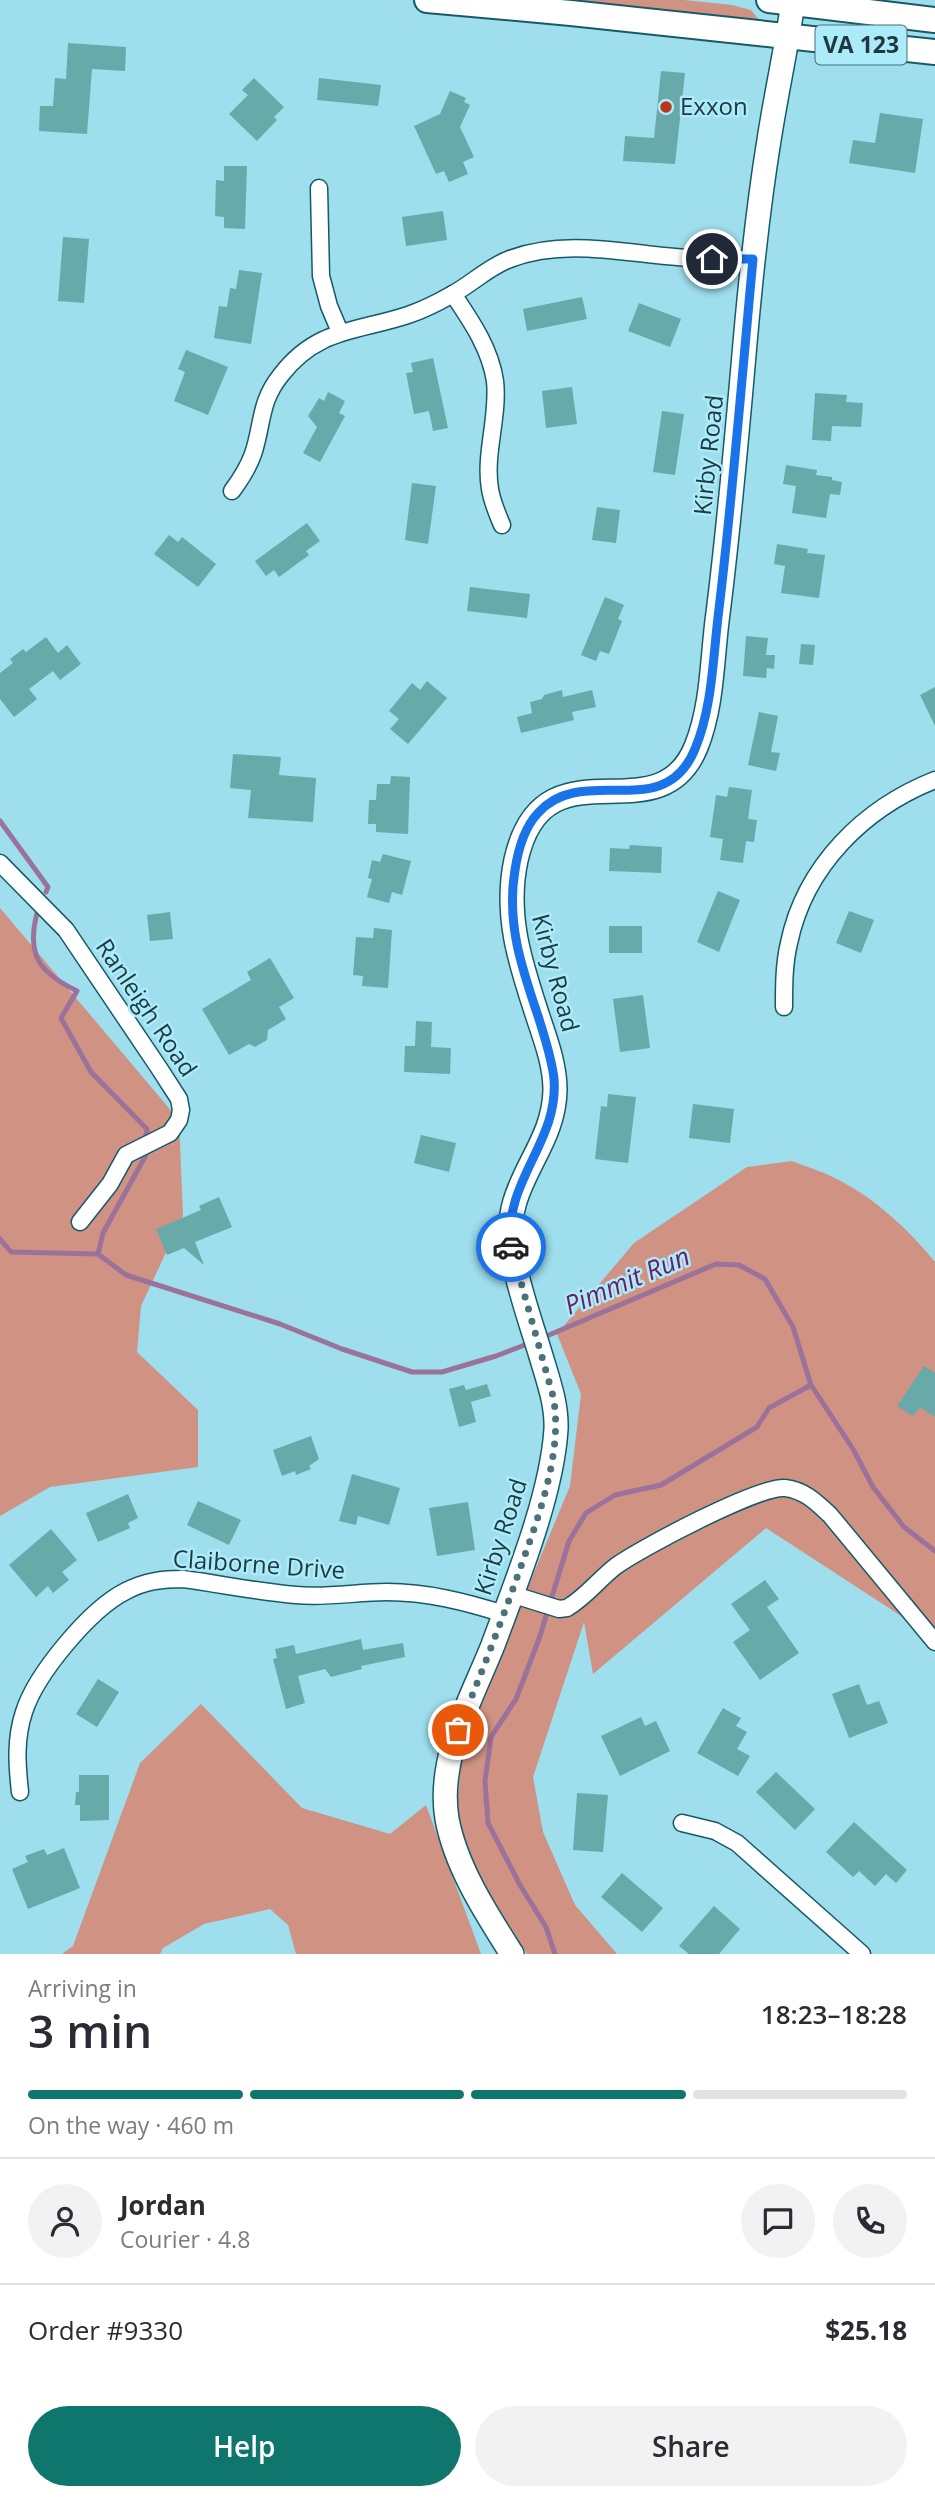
<!DOCTYPE html>
<html lang="en">
<head>
<meta charset="utf-8">
<style>
	:root { --surface:#fff; --page:#f2f2f3; --text:#2b2b33; --muted:#7c7c81; --line:#e1e1e2; --accent:#0f766e }
	body { margin:0; font-family:"Open Sans",sans-serif; background:var(--page); color:var(--text); height:100vh; display:flex; flex-direction:column; font-size:26px; white-space:nowrap }
	* { box-sizing:border-box; margin:0 }
	p { font-size:23px; color:var(--muted) }
	.icon { flex:none; width:38px; height:38px; fill:none; stroke:currentColor; stroke-width:2; stroke-linecap:round; stroke-linejoin:round }
	.map { position:relative; height:1954px; overflow:hidden }
	.sheet { display:flex; flex-direction:column; background:var(--surface); flex:1 }
	.sheet>* { flex:none }
	.pin { position:absolute; display:grid; place-items:center; width:60px; height:60px; color:#fff; margin:-30px; border:4px solid #fff; border-radius:50%; box-shadow:0 2px 7px #0007 }
	.courier { position:absolute; display:grid; place-items:center; width:70px; height:70px; margin:-35px; border:5px solid #1a73e8; border-radius:50%; background:#fff; color:#222; box-shadow:0 2px 9px #0007 }
	.headline em { font-style:normal; font-weight:600 }
	.headline div { display:flex; flex-direction:column-reverse }
	.headline { display:flex; align-items:center; justify-content:space-between; height:119px; padding:0 28px }
	h1 { font-size:46px; font-weight:600; line-height:52px }
	.bar { display:grid; grid-template-columns:repeat(4,1fr); gap:10px 7px; align-content:center; height:84px; padding:0 28px }
	.bar i { height:9px; border-radius:5px; background:var(--line) }
	.bar .on { background:var(--accent) }
	.bar p { grid-column:span 4 }
	.line { display:flex; align-items:center; gap:18px; padding:0 28px; border-top:2px solid var(--line) }
	.line div { flex:1 }
	.round { display:grid; place-items:center; flex:none; width:74px; height:74px; border-radius:37px; background:var(--page) }
	.button { display:flex; gap:14px; margin-top:auto; padding:14px 28px }
	.button a { flex:1; height:80px; border-radius:42px; background:var(--accent); color:#fff; font-size:28px; font-weight:600; line-height:80px; text-align:center }
	.button a+a { background:var(--page); color:var(--text) }
	.map>svg:first-child { display:block }
	.green { fill:#cf9283 }
	.lines { fill:none; stroke-linecap:round; stroke-linejoin:round }
	.stream { stroke:#9b729a; stroke-width:5 }
	.building { fill:#68aaa9 }
	.minor-casing { stroke:#175a67; stroke-width:19 }
	.secondary-casing { stroke:#175a67; stroke-width:26 }
	.primary-casing { stroke:#175a67; stroke-width:28 }
	.minor { stroke:#fff; stroke-width:16 }
	.secondary { stroke:#fff; stroke-width:23 }
	.primary { stroke:#fff; stroke-width:24 }
	.done { stroke:#4b727b; stroke-width:7; stroke-dasharray:0 12.6 }
	.route { stroke:#1a73e8; stroke-width:9 }
	.poi-dot { fill:#be3414; stroke:#abebfa; stroke-width:2.5 }
	.labels { text-anchor:middle; stroke-width:5; stroke-linejoin:round; paint-order:stroke }
	.shield { fill:#abebfa; stroke:#486e76; stroke-width:2 }
	.shield-label { font-size:23px; font-weight:bold; fill:#1e383e }
	.poi-label { font-size:24px; fill:#1e383e; stroke:#abebfa; text-anchor:start }
	.street-label { font-size:24px; fill:#1e383e; stroke:#abebfa }
	.water-label { font-size:26px; font-style:italic; fill:#6e1d63; stroke:#abebfa }
</style>
</head>
<body>
<div class="map">
<svg width="935" height="1954" viewBox="0 0 935 1954">
	<rect width="100%" height="100%" fill="#9edeed"/>
	<g class="green">
		<polygon points="498,0 684,0 732,5 751,10 759,20 755,24"/>
		<polygon points="0,908 179,1120 183,1216 141,1306 137,1352 198,1410 198,1467 50,1487 0,1516"/>
		<path d="M792 1161C807 1167 824 1172 839 1180 877 1200 908 1229 935 1262V1638L766 1528 593 1674 584 1622 533 1777 543 1832 575 1905 617 1954H527L472 1872 455 1823 463 1743 570 1486 581 1394 557 1334 634 1243 747 1167Z"/>
		<polygon points="201,1704 302,1808 390,1834 426,1805 481,1954 296,1954 288,1925 270,1909 204,1924 163,1948 160,1954 62,1954 73,1946 140,1763"/>
	</g>
	<g class="lines">
		<g class="stream">
			<polyline points="0,821 48,887 46,892"/>
			<path d="M37 913C26 956 40 973 77 991L61 1018 91 1072 147 1129 146 1135"/>
			<polyline points="0,1239 11,1252 98,1254 126,1275 280,1324 342,1349 412,1372 442,1372 496,1356 530,1343"/>
			<polyline points="98,1254 103,1233 146,1155"/>
			<polyline points="542,1338 716,1264 739,1265 765,1279 793,1327 811,1385 853,1449 873,1487 904,1527 935,1551"/>
			<polyline points="555,1954 546,1927 520,1885 488,1823 485,1781 491,1737 516,1699 539,1639 569,1541 586,1513 615,1495 661,1485 757,1427 769,1408 811,1385"/>
		</g>
	</g>
	<g class="building">
		<polygon points="68,43 126,47 125,71 92,69 87,134 39,131 40,106 53,106 55,78 66,79"/>
		<polygon points="661,71 685,73 675,164 623,161 625,136 654,138"/>
		<polygon points="254,78 284,107 274,117 277,120 257,141 229,114 248,95 242,90"/>
		<polygon points="319,78 381,85 378,106 317,100"/>
		<polygon points="450,91 466,98 464,102 470,105 460,127 474,157 463,162 468,174 449,182 444,171 436,174 414,126 440,114"/>
		<polygon points="880,113 923,119 915,173 849,163 853,140 875,143"/>
		<polygon points="224,166 247,166 245,229 224,228 224,217 215,216 216,180 224,181"/>
		<polygon points="443,211 447,240 406,246 402,217"/>
		<polygon points="63,237 89,239 84,303 58,301"/>
		<polygon points="239,270 262,273 251,344 214,338 219,306 227,307 230,288 236,289"/>
		<polygon points="582,297 587,319 527,331 523,309"/>
		<polygon points="639,303 681,319 670,347 628,331"/>
		<polygon points="186,350 228,367 208,415 174,401 185,372 178,369"/>
		<polygon points="433,358 448,428 433,431 429,411 414,414 406,373 413,372 411,363"/>
		<polygon points="572,387 577,424 546,428 542,391"/>
		<polygon points="328,392 345,401 339,413 345,416 320,462 303,453 317,427 308,416 319,398 324,401"/>
		<polygon points="815,393 847,395 846,402 863,403 861,427 832,426 831,441 812,440"/>
		<polygon points="662,411 684,414 675,475 653,472"/>
		<polygon points="786,465 817,470 816,475 832,477 832,480 842,482 840,495 830,494 826,518 792,513 796,486 783,484"/>
		<polygon points="412,483 436,486 428,544 405,540"/>
		<polygon points="597,507 620,510 616,543 592,540"/>
		<polygon points="307,523 320,541 306,551 309,555 279,577 274,570 266,576 255,561"/>
		<polygon points="169,535 178,542 182,537 216,564 198,587 154,554"/>
		<polygon points="777,544 808,549 807,553 825,555 819,598 781,593 785,566 774,564"/>
		<polygon points="470,587 530,594 527,618 467,611"/>
		<polygon points="605,597 624,605 618,619 622,621 609,654 600,651 596,661 581,655"/>
		<polygon points="746,636 768,638 766,655 775,655 774,669 767,668 766,678 743,676"/>
		<polygon points="46,637 58,653 67,645 81,664 60,680 53,671 29,689 37,699 14,717 0,699 0,673 13,663 10,659 23,649 26,652"/>
		<polygon points="801,644 815,645 813,665 799,664"/>
		<polygon points="427,681 447,698 408,744 390,729 399,719 389,711 412,683 420,690"/>
		<polygon points="935,687 935,726 920,695"/>
		<polygon points="562,690 563,697 592,690 596,707 572,712 574,720 521,733 517,717 532,713 530,702 542,699 544,695"/>
		<polygon points="759,712 778,716 771,752 780,753 776,771 748,765"/>
		<polygon points="233,754 281,757 279,775 316,778 313,822 248,818 251,790 230,788"/>
		<polygon points="391,776 410,777 408,834 376,832 376,824 368,824 369,800 376,800 377,784 390,784"/>
		<polygon points="729,787 752,790 748,819 757,820 754,842 746,841 743,863 720,860 723,839 710,837 716,795 727,797"/>
		<polygon points="630,845 662,847 661,873 609,871 610,848 629,849"/>
		<polygon points="383,854 411,861 402,895 392,892 389,903 367,897 372,879 368,878 372,860 380,862"/>
		<polygon points="718,891 740,900 719,952 697,942"/>
		<polygon points="849,911 874,920 861,953 836,943"/>
		<polygon points="170,912 173,939 150,941 147,915"/>
		<rect x="609" y="926" width="33" height="27"/>
		<polygon points="374,928 392,930 388,988 362,986 363,976 353,975 356,937 373,938"/>
		<polygon points="270,958 294,998 279,1007 286,1019 268,1030 267,1040 255,1047 249,1044 229,1055 202,1009 251,980 247,972"/>
		<polygon points="643,995 650,1048 620,1052 613,999"/>
		<polygon points="416,1021 432,1022 431,1047 451,1048 450,1074 404,1072 405,1046 415,1046"/>
		<polygon points="608,1094 636,1097 628,1163 595,1159 601,1106 607,1107"/>
		<polygon points="693,1104 734,1109 730,1143 689,1138"/>
		<polygon points="421,1135 456,1143 449,1172 414,1163"/>
		<polygon points="219,1197 232,1227 195,1242 204,1265 184,1248 167,1255 156,1229 201,1210 199,1206"/>
		<polygon points="924,1366 935,1373 935,1417 920,1407 913,1416 897,1406"/>
		<polygon points="487,1384 491,1396 471,1402 476,1422 459,1427 449,1389 464,1385 466,1390"/>
		<polygon points="311,1436 319,1459 309,1466 311,1469 296,1475 295,1471 282,1476 273,1450"/>
		<polygon points="352,1474 400,1488 389,1525 358,1516 356,1525 339,1521"/>
		<polygon points="128,1494 138,1518 128,1523 130,1528 98,1542 86,1513"/>
		<polygon points="198,1501 241,1520 229,1545 187,1525"/>
		<polygon points="468,1502 475,1550 437,1556 429,1508"/>
		<polygon points="51,1529 77,1560 62,1572 69,1580 53,1593 48,1586 36,1597 9,1565"/>
		<polygon points="765,1580 779,1599 767,1607 799,1653 760,1680 733,1642 750,1630 731,1604"/>
		<polygon points="361,1639 363,1650 403,1643 405,1657 361,1666 362,1669 331,1677 325,1669 298,1676 305,1703 286,1709 273,1659 277,1658 275,1649 294,1645 296,1654"/>
		<polygon points="98,1679 119,1692 97,1727 76,1714"/>
		<polygon points="859,1684 867,1705 879,1701 888,1723 849,1738 832,1694"/>
		<polygon points="723,1708 741,1718 736,1726 747,1732 737,1749 750,1756 738,1776 697,1753"/>
		<polygon points="641,1717 645,1726 656,1721 670,1751 620,1776 601,1736"/>
		<polygon points="776,1772 815,1809 795,1830 756,1792"/>
		<polygon points="79,1775 109,1775 109,1820 80,1821 80,1805 75,1805 76,1792 79,1792"/>
		<polygon points="577,1793 608,1795 603,1852 573,1850"/>
		<polygon points="854,1822 907,1870 896,1883 886,1874 875,1886 859,1871 853,1877 826,1852"/>
		<polygon points="64,1848 80,1888 28,1909 12,1869 28,1862 25,1856 44,1849 47,1855"/>
		<polygon points="622,1873 663,1908 642,1932 601,1897"/>
		<polygon points="714,1906 740,1929 719,1954 689,1954 679,1946"/>
	</g>
	<g class="lines">
		<g class="minor-casing">
			<g id="minor">
				<polyline points="319,188 321,276 329,306 340,332"/>
				<path d="M453 294C471 321 490 348 495 381 499 417 484 454 490 489 492 502 497 513 502 525"/>
				<path d="M232 491C241 479 248 468 253 454 263 425 259 402 281 375 317 328 357 332 408 315 423 310 437 303 451 295 472 284 488 267 510 259 567 237 631 255 689 258 711 260 732 259 753 259"/>
				<polyline points="0,863 66,930 159,1068 179,1099 181,1110 179,1120 170,1133 126,1155 110,1184 80,1222"/>
				<path d="M784 1007C784 985 784 964 789 943 805 866 864 808 935 780"/>
				<path d="M511 1594 559 1609 567 1608C586 1597 599 1579 616 1566 641 1548 758 1486 785 1488 804 1490 816 1502 830 1515L935 1642"/>
				<path d="M20 1792C17 1765 15 1739 24 1712 36 1674 90 1609 126 1591 145 1581 163 1579 183 1579 221 1584 258 1592 296 1595 327 1598 357 1592 387 1592 427 1592 466 1602 504 1614"/>
				<polyline points="682,1823 715,1831 737,1843 862,1954"/>
			</g>
		</g>
		<g class="secondary-casing">
			<path id="secondary" d="M512 1954C486 1913 456 1867 447 1819 437 1758 471 1700 493 1645 516 1583 552 1495 556 1429 557 1404 548 1380 541 1356 531 1323 518 1287 512 1253 500 1183 554 1152 555 1090 555 1065 546 1041 538 1017 521 965 504 916 516 860 544 735 658 840 696 747 712 708 712 662 717 621 729 528 737 436 745 343 751 275 758 208 769 140 776 95 786 49 793 3"/>
		</g>
		<g class="primary-casing">
			<g id="primary">
				<polyline points="427,0 571,13 935,52"/>
				<polyline points="769,0 935,20"/>
			</g>
		</g>
		<use href="#minor" class="minor"/>
		<use href="#secondary" class="secondary"/>
		<use href="#primary" class="primary"/>
	</g>
	<g class="lines">
		<path class="done" d="M458 1730C480 1677 501 1623 520 1569 538 1518 564 1450 553 1396L511 1247"/>
		<path class="route" d="M511 1247C503 1180 559 1143 554 1079 552 1059 545 1039 539 1019 522 969 506 923 515 870 518 850 524 828 538 813 583 762 664 825 695 749 713 706 713 654 719 609 733 492 742 376 753 259H712"/>
	</g>
	<circle class="poi-dot" cx="666" cy="107" r="7"/>
	<g class="labels">
		<rect class="shield" x="815.5" y="25.5" width="91" height="39" rx="5"/>
		<g class="shield-label">
			<text x="861" y="53">VA 123</text>
		</g>
		<g class="poi-label">
			<text x="680" y="115">Exxon</text>
		</g>
		<g class="street-label">
			<text transform="translate(709 455) rotate(-84)" y="8">Kirby Road</text>
			<text transform="translate(555 973) rotate(75)" y="8">Kirby Road</text>
			<text transform="translate(146 1008) rotate(56)" y="8">Ranleigh Road</text>
			<text transform="translate(501 1537) rotate(-72)" y="8">Kirby Road</text>
			<text transform="translate(259 1565) rotate(4)" y="8">Claiborne Drive</text>
		</g>
		<g class="water-label">
			<text transform="translate(627 1281) rotate(-23)" y="9">Pimmit Run</text>
		</g>
	</g>
</svg>
<div class="pin" style="left:458px;top:1730px;background:#ea580c"><svg class="icon" aria-label="bag" viewBox="0 0 24 24"><path d="M5 8h14l-1 12H6zM9 8a3 3 0 0 1 6 0"/></svg></div>
<div class="pin" style="left:712px;top:259px;background:#1f2937"><svg class="icon" aria-label="home" viewBox="0 0 24 24"><path d="M3 11l9-7 9 7M6 9v11h12V9"/></svg></div>
<div class="courier" style="left:511px;top:1247px"><svg class="icon" aria-label="car" viewBox="0 0 24 24"><path d="M5 17H2v-5l4-1 3-4h7l3 4 3 1v5h-3M9 17h6M6 11h13"/><circle cx="7" cy="17" r="2"/><circle cx="17" cy="17" r="2"/></svg></div>
</div>
<section class="sheet">
<div class="headline"><div><h1>3 min</h1><p>Arriving in</p></div><em>18:23–18:28</em></div>
<div class="bar"><i class="on"></i><i class="on"></i><i class="on"></i><i></i><p>On the way · 460 m</p></div>
<div class="line" style="height:126px"><a class="round"><svg class="icon" aria-label="person" viewBox="0 0 24 24"><circle cx="12" cy="8" r="4"/><path d="M4 21q1-7 8-7t8 7"/></svg></a><div><b>Jordan</b><p>Courier · 4.8</p></div><a class="round"><svg class="icon" aria-label="chat" viewBox="0 0 24 24"><path d="M4 5h16v11H9l-5 4z"/></svg></a><a class="round"><svg class="icon" aria-label="phone" viewBox="0 0 24 24"><path d="M5 4h4l2 5-3 2q2 4 5 5l2-3 5 2v4C11 20 4 13 5 4z"/></svg></a></div>
<div class="line" style="height:91px"><div>Order #9330</div><b>$25.18</b></div>
<div class="button"><a>Help</a><a>Share</a></div>
</section>
</body>
</html>
